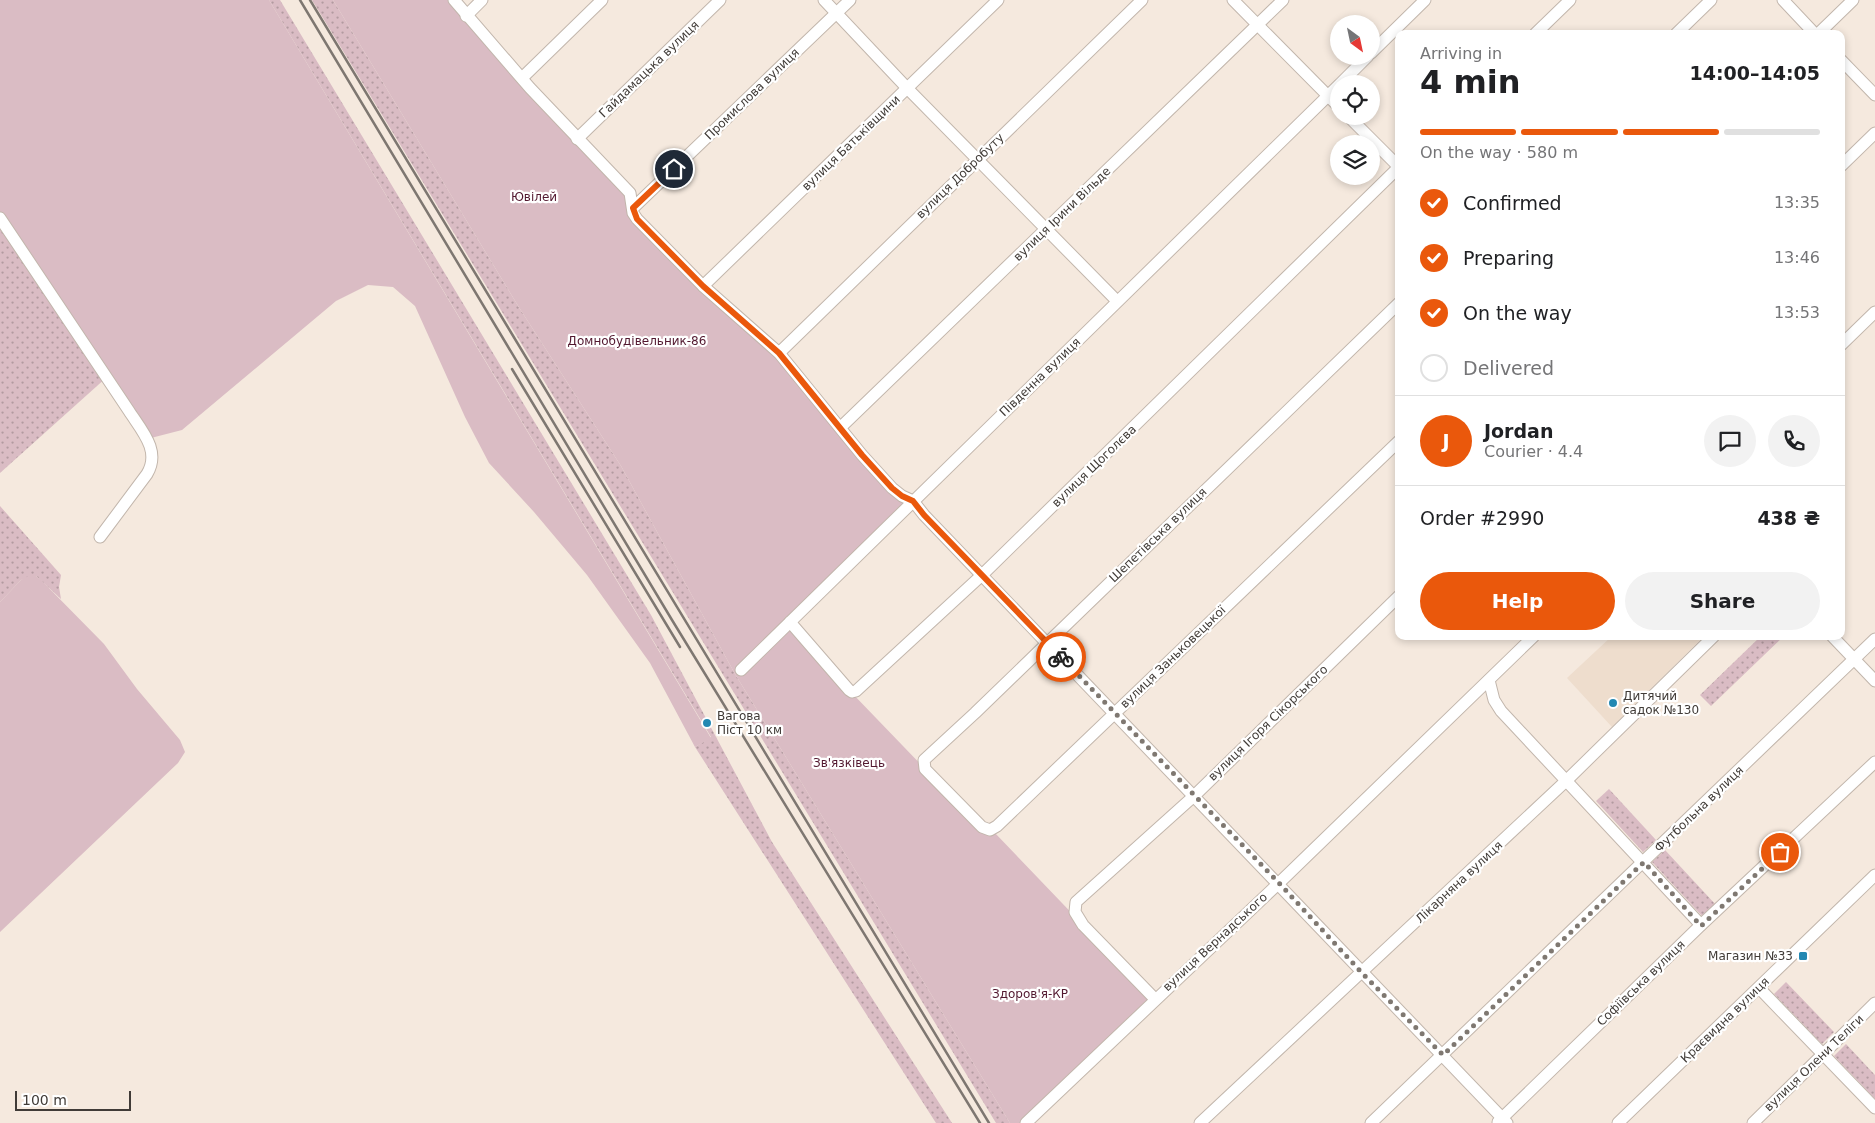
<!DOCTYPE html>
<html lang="en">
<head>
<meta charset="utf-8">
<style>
	:root { --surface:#fff; --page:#f2f2f2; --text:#202124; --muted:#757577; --line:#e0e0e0; --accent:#ea580c }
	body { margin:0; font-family:"DejaVu Sans",sans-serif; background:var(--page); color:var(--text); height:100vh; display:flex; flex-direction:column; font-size:19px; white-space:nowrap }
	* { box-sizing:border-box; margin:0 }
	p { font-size:16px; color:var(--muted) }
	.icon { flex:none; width:28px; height:28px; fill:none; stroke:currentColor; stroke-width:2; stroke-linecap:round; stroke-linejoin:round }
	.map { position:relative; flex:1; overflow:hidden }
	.drawer { position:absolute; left:1395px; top:30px; width:450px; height:610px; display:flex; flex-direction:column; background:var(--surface); border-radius:10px; box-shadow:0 2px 8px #0003 }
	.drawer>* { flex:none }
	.needle { width:32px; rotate:147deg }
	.controls { position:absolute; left:1330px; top:15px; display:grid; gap:10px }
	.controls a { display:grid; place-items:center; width:50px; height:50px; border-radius:50%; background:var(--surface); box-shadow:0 2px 8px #0003; font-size:25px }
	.scale { position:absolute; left:15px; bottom:12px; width:116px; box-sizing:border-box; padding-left:5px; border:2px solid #403b37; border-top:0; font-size:14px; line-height:18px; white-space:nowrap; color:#403b37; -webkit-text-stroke:4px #fff; paint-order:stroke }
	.pin { position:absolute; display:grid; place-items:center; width:42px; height:42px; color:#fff; margin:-21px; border:2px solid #fff; border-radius:50%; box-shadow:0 1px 5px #0007 }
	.courier { position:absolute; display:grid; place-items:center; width:50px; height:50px; margin:-25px; border:4px solid #ea580c; border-radius:50%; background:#fff; color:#222; box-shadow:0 1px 6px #0007 }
	.headline em { font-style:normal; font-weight:700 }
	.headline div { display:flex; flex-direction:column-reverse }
	.headline { display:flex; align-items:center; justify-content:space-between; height:85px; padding:0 25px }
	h1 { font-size:32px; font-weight:700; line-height:38px }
	.bar { display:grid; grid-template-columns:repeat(4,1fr); gap:8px 5px; align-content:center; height:60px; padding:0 25px }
	.bar i { height:6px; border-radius:4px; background:var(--line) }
	.bar .active { background:var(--accent) }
	.bar p { grid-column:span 4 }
	.line { display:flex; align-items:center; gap:12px; padding:0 25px; border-top:1px solid var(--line) }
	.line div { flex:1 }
	.round { display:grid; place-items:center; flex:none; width:52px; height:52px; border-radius:26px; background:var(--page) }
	ol { padding:0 25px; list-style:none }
	li { display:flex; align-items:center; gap:15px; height:55px }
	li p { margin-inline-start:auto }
	li .icon { padding:5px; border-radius:50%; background:var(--accent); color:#fff; stroke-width:4 }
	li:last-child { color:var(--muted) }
	li i { width:28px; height:28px; border:2px solid var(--line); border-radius:50% }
	.cta { display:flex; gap:10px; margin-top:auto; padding:10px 25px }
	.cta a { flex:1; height:58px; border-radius:30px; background:var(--accent); color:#fff; font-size:20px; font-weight:700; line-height:58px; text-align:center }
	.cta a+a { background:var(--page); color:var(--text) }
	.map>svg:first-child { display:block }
	.built { fill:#eeddcd }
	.grass { fill:url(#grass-dots) }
	.green { fill:#dabcc4 }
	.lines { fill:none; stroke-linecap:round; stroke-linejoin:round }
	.minor-casing { stroke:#c2b6ac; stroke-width:13 }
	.minor { stroke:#fff; stroke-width:11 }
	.rail { stroke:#7e7771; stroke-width:2.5 }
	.done { stroke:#7f7871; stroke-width:5; stroke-dasharray:0 9 }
	.route { stroke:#ea580c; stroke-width:6 }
	.poi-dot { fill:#2388b2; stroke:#fff; stroke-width:2 }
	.labels { text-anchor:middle; stroke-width:4.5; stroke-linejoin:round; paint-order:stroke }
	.street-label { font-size:12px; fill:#403b37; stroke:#fff }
	.park-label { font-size:12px; fill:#52182f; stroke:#fff }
	.poi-label { font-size:12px; fill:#403b37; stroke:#fff; text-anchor:start }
</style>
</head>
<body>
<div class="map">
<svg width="1875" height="1123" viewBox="0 0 1875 1123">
	<defs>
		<pattern id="grass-dots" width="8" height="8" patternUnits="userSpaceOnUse" patternTransform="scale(1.25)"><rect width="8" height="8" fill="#dabcc4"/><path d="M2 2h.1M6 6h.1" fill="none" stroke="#b29aa0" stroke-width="1.8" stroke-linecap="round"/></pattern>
	</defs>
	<rect width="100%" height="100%" fill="#f5e9de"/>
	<polygon class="built" points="1612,636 1704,636 1612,727 1567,678"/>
	<g class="grass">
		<polygon points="269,0 280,0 651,615 772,842 952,1123 936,1123 695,747 711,737"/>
		<polygon points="312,0 333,0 520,309 621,466 735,674 1010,1123 996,1123"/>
		<polygon points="0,218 107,377 0,473"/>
		<polygon points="0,506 61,575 59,587 61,599 36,576 21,580 0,602"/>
		<polygon points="1761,636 1784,636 1711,706 1700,695"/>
		<polygon points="1609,789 1656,840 1643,852 1596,801"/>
		<polygon points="1665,850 1716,905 1703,917 1652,862"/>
		<polygon points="1786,982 1834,1032 1822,1044 1774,994"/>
		<polygon points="1846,1044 1875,1075 1875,1099 1834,1056"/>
	</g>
	<g class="green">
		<polygon points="0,0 269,0 711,738 695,747 650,663 587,575 534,512 489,463 465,417 415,306 393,287 368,285 336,301 182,430 147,439 0,218"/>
		<polygon points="333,0 453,0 630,194 627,209 774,356 904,504 790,622 850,691 982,828 994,832 1153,998 1022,1123 1010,1123 735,674 621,466 520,309"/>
		<polygon points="30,575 36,576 42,581 104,644 137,689 180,740 185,752 178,763 0,932 0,602 21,580"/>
	</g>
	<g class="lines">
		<g class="minor-casing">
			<g id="minor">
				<polyline points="454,0 530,88 630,193 633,213 637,219 703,286 779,353 862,455 892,488 902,496 913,501 924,515 1507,1123"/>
				<polyline points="824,0 907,88 1117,301"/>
				<polyline points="1233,0 1339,107"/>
				<polyline points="1783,0 1815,34"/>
				<polyline points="466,16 482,0"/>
				<polyline points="1535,34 1570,0"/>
				<polyline points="1676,34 1711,0"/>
				<polyline points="1818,34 1853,0"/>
				<polyline points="1371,53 1425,0"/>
				<polyline points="1841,60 1875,95"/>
				<polyline points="522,78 602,0"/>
				<polyline points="1340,84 1368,56"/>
				<polyline points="1348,116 1399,167"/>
				<polyline points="577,139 720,0"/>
				<polyline points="1841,166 1875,133"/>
				<polyline points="633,208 850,0"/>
				<path d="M0 218 129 411C142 431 161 451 147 474L100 537"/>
				<polyline points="703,286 998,0"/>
				<polyline points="1399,303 975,713 924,760 925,769 982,827 990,830 997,826 1399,441"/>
				<polyline points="1841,345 1875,312"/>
				<polyline points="779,353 1142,0"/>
				<polyline points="841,427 1283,0"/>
				<polyline points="790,622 849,690 852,692 856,691 982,575 1399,167"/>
				<polyline points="1832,636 1875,681"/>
				<polyline points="741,670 1339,85"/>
				<polyline points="1489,680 1494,700 1501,711 1701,925"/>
				<polyline points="1759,988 1875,1108"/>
				<polyline points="1155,999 1083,925 1075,912 1076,902 1194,796 1399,596"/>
				<polyline points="1498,1122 1701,925 1875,762"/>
				<polyline points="1026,1123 1279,883 1534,636"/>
				<polyline points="1200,1123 1567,780 1714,636"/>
				<polyline points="1371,1123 1875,639"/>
				<polyline points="1618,1123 1875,875"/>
				<polyline points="1753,1123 1875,1003"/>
			</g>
		</g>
		<use href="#minor" class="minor"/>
		<g class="rail">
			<polyline points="300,0 672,620 980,1123"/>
			<polyline points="310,0 989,1123"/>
			<polyline points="512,369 680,647"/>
		</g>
	</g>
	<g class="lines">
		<polyline class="done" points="1061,657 1279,883 1362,973 1443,1055 1644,862 1701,926 1780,852"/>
		<polyline class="route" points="674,169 633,208 637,219 703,286 779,353 862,455 892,488 902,496 913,501 924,515 1061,657"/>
	</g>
	<g class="poi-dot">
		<circle cx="1613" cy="703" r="5"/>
		<circle cx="707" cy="723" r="5"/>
		<rect x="1798" y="951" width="10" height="10" rx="2.5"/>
	</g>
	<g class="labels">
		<g class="street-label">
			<text transform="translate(649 69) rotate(-44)" y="4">Гайдамацька вулиця</text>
			<text transform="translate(752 94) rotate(-44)" y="4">Промислова вулиця</text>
			<text transform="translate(851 143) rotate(-44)" y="4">вулиця Батьківщини</text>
			<text transform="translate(960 176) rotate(-44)" y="4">вулиця Добробуту</text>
			<text transform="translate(1062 214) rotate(-44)" y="4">вулиця Ірини Вільде</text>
			<text transform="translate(1040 377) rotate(-44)" y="4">Південна вулиця</text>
			<text transform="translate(1094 466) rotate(-44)" y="4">вулиця Щоголєва</text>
			<text transform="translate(1158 535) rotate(-44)" y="4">Шепетівська вулиця</text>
			<text transform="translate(1173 657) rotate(-44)" y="4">вулиця Заньковецької</text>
			<text transform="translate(1268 723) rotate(-44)" y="4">вулиця Ігоря Сікорського</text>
			<text transform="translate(1699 809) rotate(-44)" y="4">Футбольна вулиця</text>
			<text transform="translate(1459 882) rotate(-43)" y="4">Лікарняна вулиця</text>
			<text transform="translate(1215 942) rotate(-43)" y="4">вулиця Вернадського</text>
			<text transform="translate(1641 983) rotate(-44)" y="4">Софіївська вулиця</text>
			<text transform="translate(1725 1020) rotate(-44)" y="4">Краєвидна вулиця</text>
			<text transform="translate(1814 1063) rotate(-44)" y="4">вулиця Олени Теліги</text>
		</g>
		<g class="park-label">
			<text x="534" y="201">Ювілей</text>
			<text x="637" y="345">Домнобудівельник-86</text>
			<text x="849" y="767">Зв'язківець</text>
			<text x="1030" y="998">Здоров'я-КР</text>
		</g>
		<g class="poi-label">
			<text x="1623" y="700">Дитячий<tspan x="1623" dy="14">садок №130</tspan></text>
			<text x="717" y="720">Вагова<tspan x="717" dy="14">Піст 10 км</tspan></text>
			<text x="1793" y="960" text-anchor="end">Магазин №33</text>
		</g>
	</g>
</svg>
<div class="controls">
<a><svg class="needle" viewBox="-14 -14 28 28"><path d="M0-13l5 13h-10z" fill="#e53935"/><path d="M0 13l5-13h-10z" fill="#757577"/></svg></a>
<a><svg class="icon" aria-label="locate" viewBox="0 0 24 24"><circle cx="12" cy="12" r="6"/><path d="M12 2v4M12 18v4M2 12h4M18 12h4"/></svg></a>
<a><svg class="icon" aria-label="layers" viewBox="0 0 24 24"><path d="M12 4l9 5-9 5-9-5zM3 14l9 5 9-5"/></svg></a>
</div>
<div class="scale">100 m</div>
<div class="pin" style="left:1780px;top:852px;background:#ea580c"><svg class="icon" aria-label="bag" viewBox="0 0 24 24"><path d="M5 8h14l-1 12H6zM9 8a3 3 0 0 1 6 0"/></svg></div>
<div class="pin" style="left:674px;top:169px;background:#1f2937"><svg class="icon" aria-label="home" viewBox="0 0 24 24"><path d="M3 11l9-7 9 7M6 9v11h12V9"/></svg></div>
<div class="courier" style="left:1061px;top:657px"><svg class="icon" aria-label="bike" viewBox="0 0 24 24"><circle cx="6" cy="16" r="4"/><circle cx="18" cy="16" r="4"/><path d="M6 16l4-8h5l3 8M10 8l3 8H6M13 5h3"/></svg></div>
<section class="drawer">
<div class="headline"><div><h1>4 min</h1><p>Arriving in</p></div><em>14:00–14:05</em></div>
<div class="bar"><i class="active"></i><i class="active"></i><i class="active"></i><i></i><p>On the way · 580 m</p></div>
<ol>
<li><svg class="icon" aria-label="check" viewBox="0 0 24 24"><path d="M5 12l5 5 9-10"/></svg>Confirmed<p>13:35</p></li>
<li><svg class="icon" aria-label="check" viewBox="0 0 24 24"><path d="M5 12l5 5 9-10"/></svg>Preparing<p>13:46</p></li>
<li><svg class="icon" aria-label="check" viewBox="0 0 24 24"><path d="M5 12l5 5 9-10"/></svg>On the way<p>13:53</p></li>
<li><i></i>Delivered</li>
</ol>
<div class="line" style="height:90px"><b class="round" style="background:var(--accent);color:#fff">J</b><div><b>Jordan</b><p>Courier · 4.4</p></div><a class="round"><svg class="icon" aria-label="chat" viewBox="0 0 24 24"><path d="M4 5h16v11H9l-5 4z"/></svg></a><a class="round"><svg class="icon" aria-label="phone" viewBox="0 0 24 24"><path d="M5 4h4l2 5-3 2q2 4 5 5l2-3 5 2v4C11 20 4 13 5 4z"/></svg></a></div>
<div class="line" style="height:65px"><div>Order #2990</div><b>438 ₴</b></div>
<div class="cta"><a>Help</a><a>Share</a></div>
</section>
</div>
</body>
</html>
